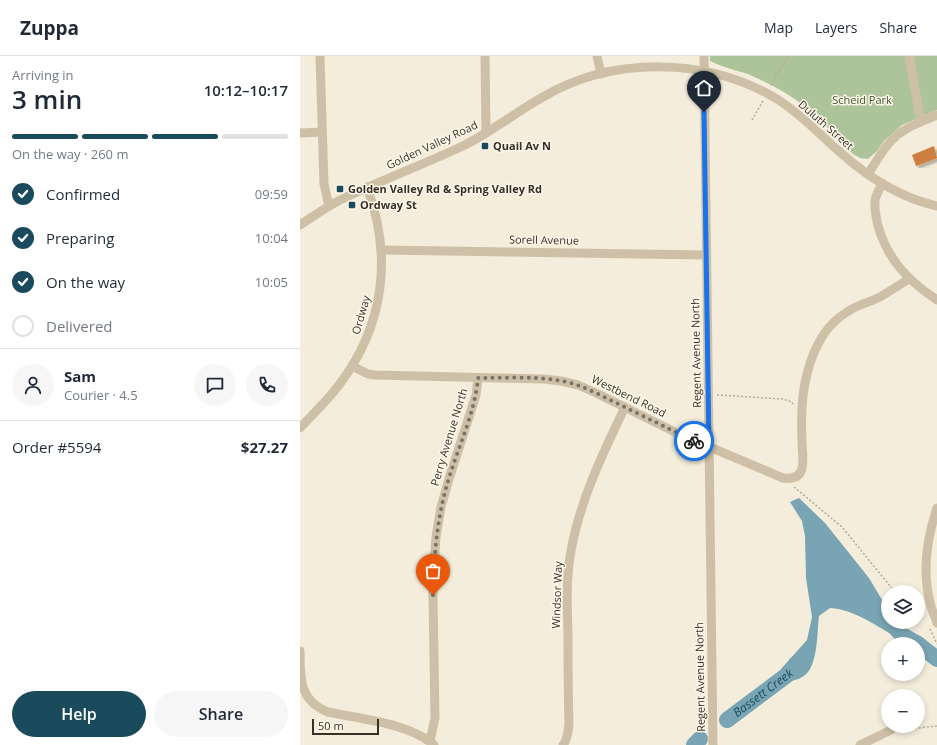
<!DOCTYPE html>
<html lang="en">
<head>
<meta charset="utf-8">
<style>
	:root { --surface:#fff; --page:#f6f6f7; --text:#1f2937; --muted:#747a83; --line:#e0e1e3; --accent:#1a4b5d }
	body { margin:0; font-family:"Open Sans",sans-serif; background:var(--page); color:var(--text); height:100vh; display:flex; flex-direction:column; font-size:15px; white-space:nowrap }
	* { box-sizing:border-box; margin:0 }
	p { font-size:13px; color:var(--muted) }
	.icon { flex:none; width:22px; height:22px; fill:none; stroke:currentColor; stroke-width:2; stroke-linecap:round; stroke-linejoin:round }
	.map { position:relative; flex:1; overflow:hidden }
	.drawer { display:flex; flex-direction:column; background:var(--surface); width:300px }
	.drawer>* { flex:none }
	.controls { position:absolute; left:581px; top:529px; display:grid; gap:8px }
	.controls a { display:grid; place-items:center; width:44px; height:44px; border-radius:50%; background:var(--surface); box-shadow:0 2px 6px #0003; font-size:20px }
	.scale { position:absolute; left:12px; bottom:10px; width:67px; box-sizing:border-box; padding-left:4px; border:2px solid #383028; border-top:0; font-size:11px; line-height:14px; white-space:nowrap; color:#383028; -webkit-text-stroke:3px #fbf6e8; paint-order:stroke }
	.pin { position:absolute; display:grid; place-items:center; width:34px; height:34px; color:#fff; margin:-41px -17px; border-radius:50% 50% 50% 0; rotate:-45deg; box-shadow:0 0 4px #0007 }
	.pin .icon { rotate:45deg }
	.courier { position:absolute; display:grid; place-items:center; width:40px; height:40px; margin:-20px; border:3px solid #1a73e8; border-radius:50%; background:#fff; color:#222; box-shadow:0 1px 5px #0007 }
	.overview em { font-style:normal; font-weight:600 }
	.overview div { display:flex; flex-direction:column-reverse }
	.overview { display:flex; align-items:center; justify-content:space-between; height:68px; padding:0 12px }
	h1 { font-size:26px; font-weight:600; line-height:30px }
	.bar { display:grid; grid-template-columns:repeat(4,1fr); gap:6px 4px; align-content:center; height:48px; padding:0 12px }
	.bar i { height:5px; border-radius:3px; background:var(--line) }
	.bar .on { background:var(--accent) }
	.bar p { grid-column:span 4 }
	.line { display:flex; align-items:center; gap:10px; padding:0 12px; border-top:1px solid var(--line) }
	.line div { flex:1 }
	.round { display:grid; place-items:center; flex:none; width:42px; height:42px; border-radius:21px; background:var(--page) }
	ol { padding:0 12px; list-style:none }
	li { display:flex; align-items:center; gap:12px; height:44px }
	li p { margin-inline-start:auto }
	li .icon { padding:4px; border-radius:50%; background:var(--accent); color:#fff; stroke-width:4 }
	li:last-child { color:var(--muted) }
	li i { width:22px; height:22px; border:2px solid var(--line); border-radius:50% }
	.cta { display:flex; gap:8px; margin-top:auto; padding:8px 12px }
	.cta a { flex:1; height:46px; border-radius:24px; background:var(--accent); color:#fff; font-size:16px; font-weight:600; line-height:46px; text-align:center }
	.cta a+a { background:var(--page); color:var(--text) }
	header { display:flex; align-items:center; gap:24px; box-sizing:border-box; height:56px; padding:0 20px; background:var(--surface); border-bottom:1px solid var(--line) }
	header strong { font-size:19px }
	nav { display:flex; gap:22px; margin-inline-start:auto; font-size:14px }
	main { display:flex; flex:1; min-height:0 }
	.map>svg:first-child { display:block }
	.green { fill:#adc49a }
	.water { fill:#78a4b3 }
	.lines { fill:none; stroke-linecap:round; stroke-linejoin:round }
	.river { stroke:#78a4b3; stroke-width:16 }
	.building { fill:#ce7f3f; filter:url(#shadow) }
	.path { stroke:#b9aa90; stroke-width:1.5; stroke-dasharray:2 2; stroke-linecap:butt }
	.minor { stroke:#cdc0a6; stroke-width:9 }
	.done { stroke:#7a7267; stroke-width:4; stroke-dasharray:0 7.2 }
	.route { stroke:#1a73e8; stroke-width:5 }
	.poi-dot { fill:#1a4b5d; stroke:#fbf6e8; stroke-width:1.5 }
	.labels { text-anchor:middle; stroke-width:3; stroke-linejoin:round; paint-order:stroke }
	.park-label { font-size:11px; fill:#3e5829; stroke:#fbf6e8 }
	.street-label { font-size:11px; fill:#383028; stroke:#fbf6e8 }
	.poi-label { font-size:11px; font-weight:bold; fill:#383028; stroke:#fbf6e8; text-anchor:start }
	.water-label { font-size:12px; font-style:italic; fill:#1a4b5d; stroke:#fbf6e8 }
</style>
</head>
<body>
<header>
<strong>Zuppa</strong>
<nav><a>Map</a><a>Layers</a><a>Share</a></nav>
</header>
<main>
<section class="drawer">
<div class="overview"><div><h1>3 min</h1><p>Arriving in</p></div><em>10:12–10:17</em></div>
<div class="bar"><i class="on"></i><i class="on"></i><i class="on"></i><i></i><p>On the way · 260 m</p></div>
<ol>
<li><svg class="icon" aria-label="check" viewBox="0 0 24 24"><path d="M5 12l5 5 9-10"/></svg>Confirmed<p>09:59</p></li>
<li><svg class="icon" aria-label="check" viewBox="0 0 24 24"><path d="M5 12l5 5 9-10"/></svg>Preparing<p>10:04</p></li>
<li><svg class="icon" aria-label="check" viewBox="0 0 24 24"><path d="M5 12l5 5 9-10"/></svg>On the way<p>10:05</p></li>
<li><i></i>Delivered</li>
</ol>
<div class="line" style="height:72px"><a class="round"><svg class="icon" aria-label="person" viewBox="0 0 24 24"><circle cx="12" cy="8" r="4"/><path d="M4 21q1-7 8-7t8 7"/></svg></a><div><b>Sam</b><p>Courier · 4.5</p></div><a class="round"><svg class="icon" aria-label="chat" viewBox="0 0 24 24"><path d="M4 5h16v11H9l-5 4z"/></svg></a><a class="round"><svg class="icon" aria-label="phone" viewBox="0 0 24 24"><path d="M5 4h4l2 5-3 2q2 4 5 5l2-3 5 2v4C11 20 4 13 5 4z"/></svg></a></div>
<div class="line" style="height:52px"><div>Order #5594</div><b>$27.27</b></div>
<div class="cta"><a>Help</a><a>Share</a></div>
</section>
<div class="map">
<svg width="637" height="689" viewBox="0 0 637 689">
	<defs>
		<filter id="shadow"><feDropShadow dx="3" dy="3" stdDeviation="1" flood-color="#0004"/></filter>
	</defs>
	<rect width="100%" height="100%" fill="#f4eddb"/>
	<path class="green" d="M410 0H637V54L602 69 584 85 577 95 568 103 560 102 553 98C529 73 505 46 473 30 465 26 457 22 448 18 435 14 422 11 410 5Z"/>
	<path class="water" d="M499 442 525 467 569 522 588 554V566H596L603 576 598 582C576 570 556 554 530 552L519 560C517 576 518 603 508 616 502 624 491 625 482 626L481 613 507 584 512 561 506 522 505 480 502 465 490 446Z"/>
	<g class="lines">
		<g class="river">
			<polyline points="590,566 602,579 618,588"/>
			<polyline points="618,588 637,603"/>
			<path id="s1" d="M427 664 491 616 496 608"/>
			<polyline points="394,689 400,683"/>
		</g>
	</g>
	<polygon class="building" points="634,90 637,102 616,110 612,99"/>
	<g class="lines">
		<g class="path">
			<polyline points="471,29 488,0"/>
			<polyline points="452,64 463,45"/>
			<polyline points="417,339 482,343 492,346 493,349"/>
			<polyline points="494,431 542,471 595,536"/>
			<polyline points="618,552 623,554"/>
			<polyline points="630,573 637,588"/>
			<polyline points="599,674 637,670"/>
		</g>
		<g class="minor">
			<polyline points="20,0 24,128 29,150"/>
			<polyline points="185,0 186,77"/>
			<polyline points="297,0 301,18"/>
			<polyline points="404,0 413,689"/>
			<polyline points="609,0 621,66"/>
			<polyline points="0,77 22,76"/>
			<path d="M568 118C578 103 587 85 603 75 613 68 626 64 637 59"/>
			<path d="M582 127C580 133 576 138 575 144 574 152 576 159 577 166 586 202 607 224 637 244"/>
			<path d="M0 169 29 150 40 144C80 125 122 109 163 90 191 76 216 56 243 41 313 0 407 1 477 43 501 58 520 79 541 97 568 121 601 142 637 150"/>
			<polyline points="82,194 406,199"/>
			<path d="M52 310 68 318 75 319 244 323 261 325 278 329 294 336 381 379 483 422C491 423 500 422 502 412 504 404 502 393 502 385 501 363 501 340 507 318 513 294 525 269 547 256 557 249 570 246 580 241 590 235 599 229 609 223"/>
			<path d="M0 372C13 358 27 345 39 329 84 270 93 201 67 131"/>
			<path d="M637 452C627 482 622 515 630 546 631 553 635 560 637 567"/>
			<path d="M0 595C0 624 0 645 28 656 60 663 109 667 134 689"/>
			<polyline points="130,685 135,662 133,539 134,510 136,481 141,451 149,423 176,339 178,322"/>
			<path d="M263 689C268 683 268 675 269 668 268 637 268 607 268 577 267 549 266 522 271 495 280 444 303 397 325 351"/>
			<polyline points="560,689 591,674"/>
		</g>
	</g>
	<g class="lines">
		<path class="done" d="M133 539C134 499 137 460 149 422 159 389 175 356 178 322 205 322 235 320 262 325 273 327 283 331 294 336L394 385"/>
		<polyline class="route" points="394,385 409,391 404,56"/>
	</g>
	<g class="poi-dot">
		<rect x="181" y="86" width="8" height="8" rx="2"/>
		<rect x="36" y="129" width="8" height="8" rx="2"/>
		<rect x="48" y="145" width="8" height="8" rx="2"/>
	</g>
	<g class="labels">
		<g class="park-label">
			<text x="562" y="48">Scheid Park</text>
		</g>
		<g class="street-label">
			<text transform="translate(526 69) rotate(41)" y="4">Duluth Street</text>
			<text transform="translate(132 89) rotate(-25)" y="4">Golden Valley Road</text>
			<text transform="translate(244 184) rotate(1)" y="4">Sorell Avenue</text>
			<text transform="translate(61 259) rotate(-74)" y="4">Ordway</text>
			<text transform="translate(396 297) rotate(-91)" y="4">Regent Avenue North</text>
			<text transform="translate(329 340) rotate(26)" y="4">Westbend Road</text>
			<text transform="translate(149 381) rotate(-73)" y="4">Perry Avenue North</text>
			<text transform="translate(257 539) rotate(-88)" y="4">Windsor Way</text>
			<text transform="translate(400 621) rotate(-91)" y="4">Regent Avenue North</text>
		</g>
		<g class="poi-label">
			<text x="193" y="94">Quail Av N</text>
			<text x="48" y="137">Golden Valley Rd &amp; Spring Valley Rd</text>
			<text x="60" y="153">Ordway St</text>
		</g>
		<g class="water-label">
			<text dy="4" stroke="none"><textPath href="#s1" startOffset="45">Bassett Creek</textPath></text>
		</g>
	</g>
</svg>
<div class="controls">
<a><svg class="icon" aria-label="layers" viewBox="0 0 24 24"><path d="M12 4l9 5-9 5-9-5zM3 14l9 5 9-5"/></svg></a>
<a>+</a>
<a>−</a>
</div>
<div class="scale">50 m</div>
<div class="pin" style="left:133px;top:539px;background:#ea580c"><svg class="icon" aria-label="bag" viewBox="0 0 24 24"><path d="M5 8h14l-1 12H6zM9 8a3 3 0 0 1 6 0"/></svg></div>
<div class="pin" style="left:404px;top:56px;background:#1f2937"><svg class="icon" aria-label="home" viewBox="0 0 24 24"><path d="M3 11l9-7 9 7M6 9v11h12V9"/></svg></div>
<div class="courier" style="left:394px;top:385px"><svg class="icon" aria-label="bike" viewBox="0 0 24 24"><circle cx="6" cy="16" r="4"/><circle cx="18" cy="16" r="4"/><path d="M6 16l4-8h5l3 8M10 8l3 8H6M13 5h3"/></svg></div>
</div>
</main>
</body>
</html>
